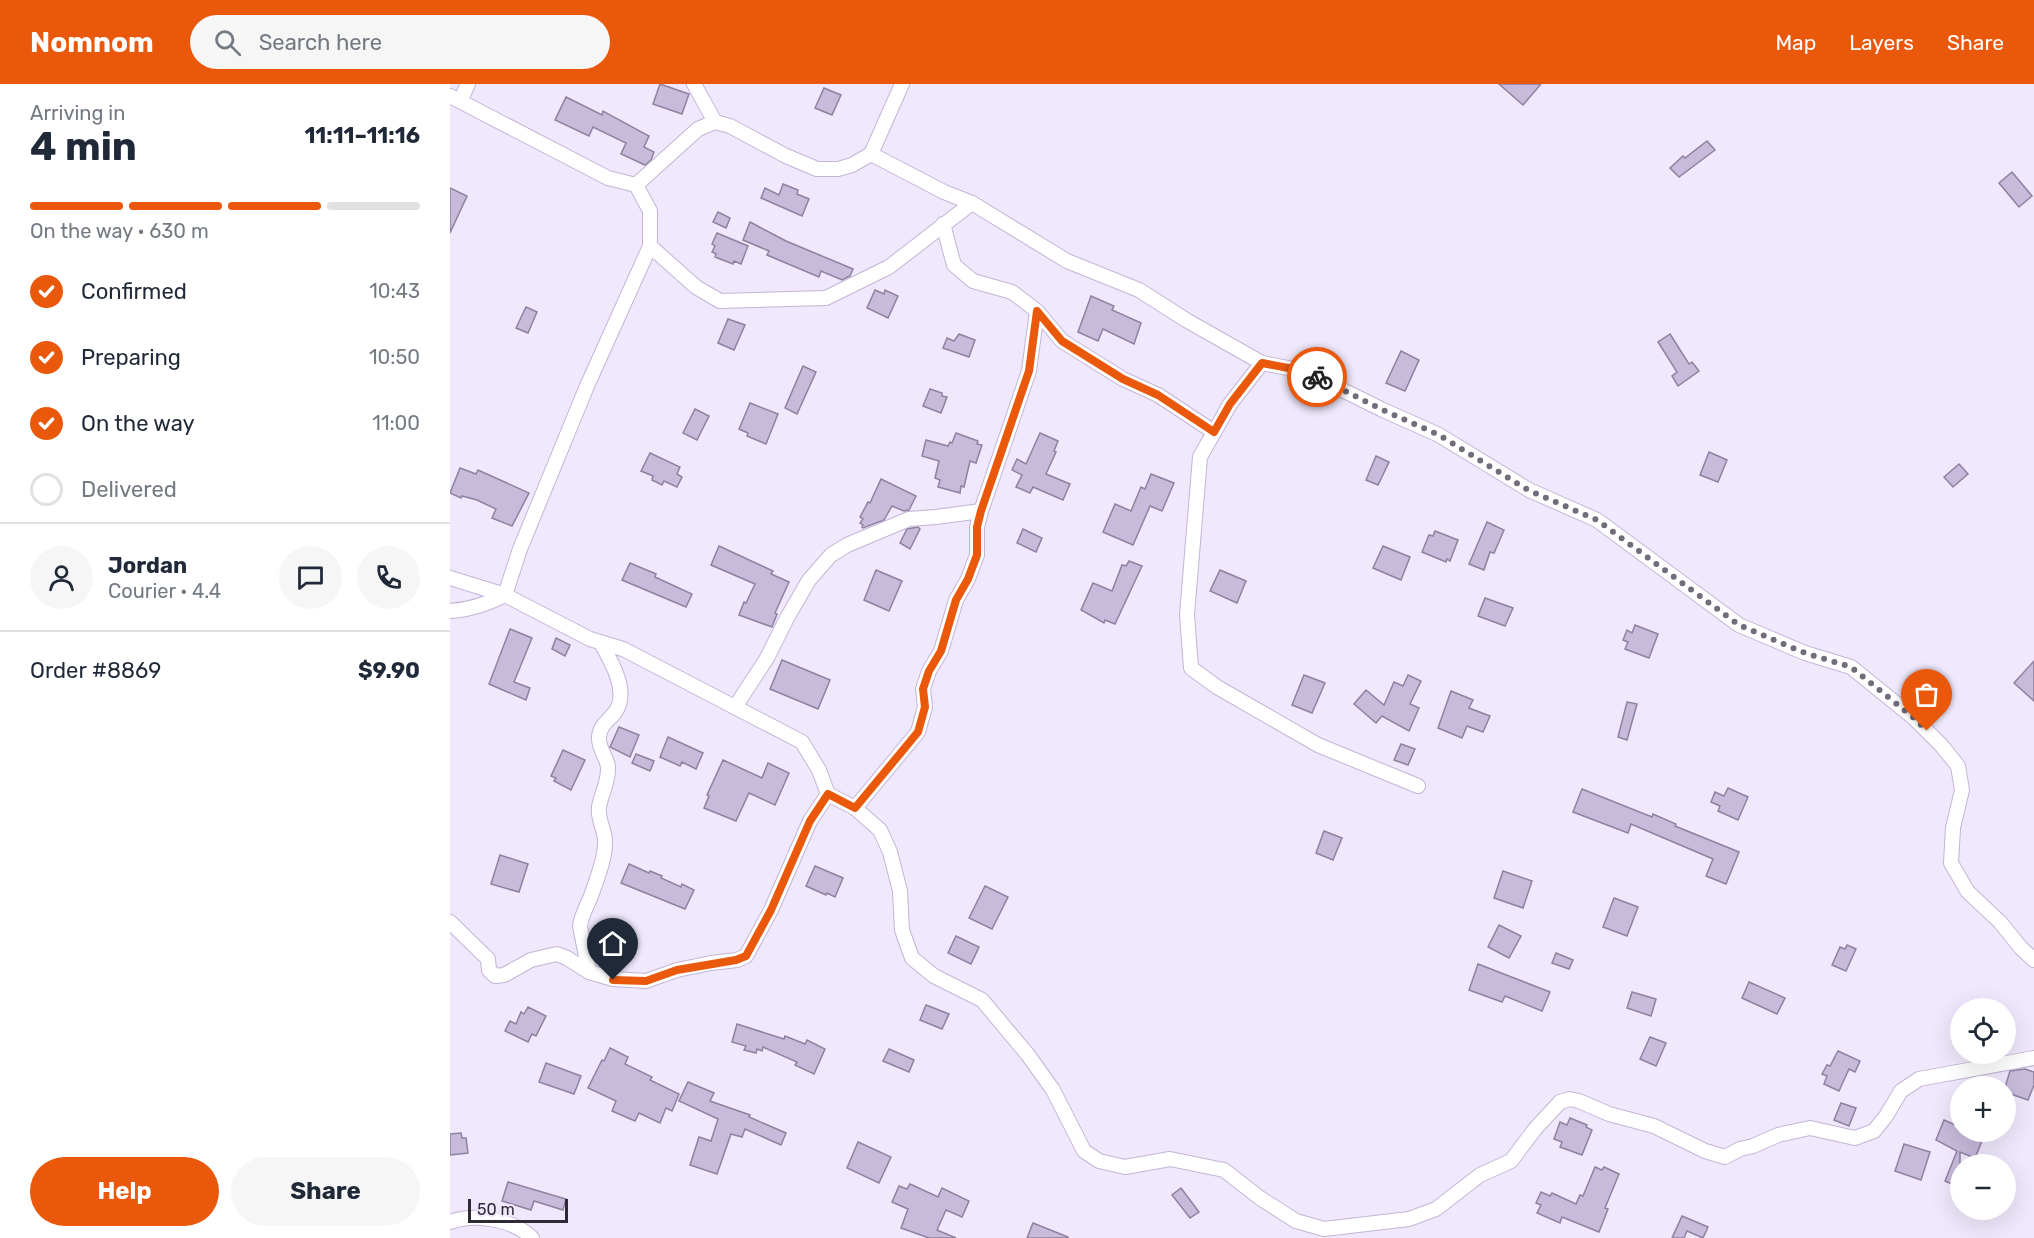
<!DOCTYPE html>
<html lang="en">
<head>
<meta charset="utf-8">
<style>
	:root { --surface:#fff; --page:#f6f6f7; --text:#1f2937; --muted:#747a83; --line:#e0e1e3; --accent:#ea580c }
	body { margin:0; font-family:Rubik,sans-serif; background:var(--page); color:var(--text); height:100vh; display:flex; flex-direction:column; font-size:22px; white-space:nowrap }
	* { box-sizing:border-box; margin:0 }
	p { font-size:20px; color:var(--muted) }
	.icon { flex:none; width:33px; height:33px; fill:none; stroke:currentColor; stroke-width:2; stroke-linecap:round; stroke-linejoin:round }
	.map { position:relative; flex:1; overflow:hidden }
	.panel { display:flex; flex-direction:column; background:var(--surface); width:450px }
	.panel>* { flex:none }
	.fabs { position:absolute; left:1500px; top:914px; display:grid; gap:12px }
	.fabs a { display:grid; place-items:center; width:66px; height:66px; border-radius:50%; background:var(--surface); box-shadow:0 6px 24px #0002; font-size:30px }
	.scale { position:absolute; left:18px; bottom:15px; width:100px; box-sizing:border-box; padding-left:6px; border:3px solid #2f2936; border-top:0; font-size:16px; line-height:21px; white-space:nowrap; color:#2f2936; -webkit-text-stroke:4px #f0e8fc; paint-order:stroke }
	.pin { position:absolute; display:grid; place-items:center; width:51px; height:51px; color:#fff; margin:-62px -26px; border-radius:50% 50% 50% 0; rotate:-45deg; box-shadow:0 0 6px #0007 }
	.pin .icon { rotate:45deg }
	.courier { position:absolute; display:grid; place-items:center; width:60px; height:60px; margin:-30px; border:4px solid #ea580c; border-radius:50%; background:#fff; color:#222; box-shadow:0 2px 8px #0007 }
	.overview em { font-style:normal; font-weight:700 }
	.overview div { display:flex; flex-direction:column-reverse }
	.overview { display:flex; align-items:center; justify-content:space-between; height:102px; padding:0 30px }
	h1 { font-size:39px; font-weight:700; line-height:45px }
	.bar { display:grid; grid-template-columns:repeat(4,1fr); gap:9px 6px; align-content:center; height:72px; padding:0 30px }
	.bar i { height:8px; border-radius:4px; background:var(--line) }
	.bar .active { background:var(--accent) }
	.bar p { grid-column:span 4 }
	.line { display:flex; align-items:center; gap:15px; padding:0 30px; border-top:2px solid var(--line) }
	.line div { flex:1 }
	.round { display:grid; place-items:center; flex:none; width:63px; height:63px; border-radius:32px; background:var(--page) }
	ol { padding:0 30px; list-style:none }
	li { display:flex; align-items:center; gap:18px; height:66px }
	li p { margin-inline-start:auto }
	li .icon { padding:6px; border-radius:50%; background:var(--accent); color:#fff; stroke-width:4 }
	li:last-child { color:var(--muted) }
	li i { width:33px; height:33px; border:3px solid var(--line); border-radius:50% }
	.primary-button { display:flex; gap:12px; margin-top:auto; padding:12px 30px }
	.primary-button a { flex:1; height:69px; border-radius:36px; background:var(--accent); color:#fff; font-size:24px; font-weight:700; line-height:69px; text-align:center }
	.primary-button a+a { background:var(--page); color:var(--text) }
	header { display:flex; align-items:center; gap:36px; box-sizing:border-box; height:84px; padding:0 30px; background:var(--accent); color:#fff }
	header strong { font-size:28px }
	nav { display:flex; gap:33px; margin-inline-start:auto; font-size:21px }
	.search { width:420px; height:54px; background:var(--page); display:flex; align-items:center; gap:15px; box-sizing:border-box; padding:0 21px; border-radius:33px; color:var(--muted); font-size:22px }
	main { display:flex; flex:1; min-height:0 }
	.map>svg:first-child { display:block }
	.building { fill:#c8badb; stroke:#8f81a0; stroke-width:1.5 }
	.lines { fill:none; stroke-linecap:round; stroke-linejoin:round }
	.minor-casing { stroke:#c3b5d6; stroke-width:16 }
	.minor { stroke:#fff; stroke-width:14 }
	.done { stroke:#736c7b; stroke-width:6; stroke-dasharray:0 10.8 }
	.route { stroke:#ea580c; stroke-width:8 }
</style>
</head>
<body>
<header>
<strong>Nomnom</strong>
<div class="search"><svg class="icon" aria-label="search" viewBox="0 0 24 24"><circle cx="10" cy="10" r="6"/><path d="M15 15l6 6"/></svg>Search here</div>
<nav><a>Map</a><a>Layers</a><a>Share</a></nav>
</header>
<main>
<section class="panel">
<div class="overview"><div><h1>4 min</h1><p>Arriving in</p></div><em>11:11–11:16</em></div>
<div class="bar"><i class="active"></i><i class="active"></i><i class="active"></i><i></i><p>On the way · 630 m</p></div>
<ol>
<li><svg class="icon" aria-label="check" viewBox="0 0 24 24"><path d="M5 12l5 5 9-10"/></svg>Confirmed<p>10:43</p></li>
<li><svg class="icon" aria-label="check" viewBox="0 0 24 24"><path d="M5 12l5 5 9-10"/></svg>Preparing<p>10:50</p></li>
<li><svg class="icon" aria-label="check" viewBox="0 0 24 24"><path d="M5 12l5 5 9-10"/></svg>On the way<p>11:00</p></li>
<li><i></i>Delivered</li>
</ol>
<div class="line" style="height:108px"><a class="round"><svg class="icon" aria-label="person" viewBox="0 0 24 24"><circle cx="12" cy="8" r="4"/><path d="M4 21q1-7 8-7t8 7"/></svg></a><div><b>Jordan</b><p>Courier · 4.4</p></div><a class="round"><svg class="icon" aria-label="chat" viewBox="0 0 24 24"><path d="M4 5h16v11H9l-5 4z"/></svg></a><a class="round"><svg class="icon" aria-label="phone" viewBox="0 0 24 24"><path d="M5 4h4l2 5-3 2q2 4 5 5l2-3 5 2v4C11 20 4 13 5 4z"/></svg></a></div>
<div class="line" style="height:78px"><div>Order #8869</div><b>$9.90</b></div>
<div class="primary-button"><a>Help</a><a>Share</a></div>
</section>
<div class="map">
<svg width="1584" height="1154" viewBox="0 0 1584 1154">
	<rect width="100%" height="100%" fill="#f0e8fc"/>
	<g class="building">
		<polygon points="210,0 239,10 232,30 203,20"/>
		<polygon points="1049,0 1091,0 1073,21"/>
		<polygon points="374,4 391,11 382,31 365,24"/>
		<polygon points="116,13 152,31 153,27 199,52 194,63 204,68 201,76 195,81 171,70 176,59 143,43 139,52 105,36"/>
		<polygon points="1257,57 1265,66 1229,93 1220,84 1233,72 1235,74"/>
		<polygon points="1562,88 1582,112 1569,123 1549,99"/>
		<polygon points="333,100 348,106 347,110 359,115 352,132 311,114 315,104 329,111"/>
		<polygon points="0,104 17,112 0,149"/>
		<polygon points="268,128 280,134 276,144 263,138"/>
		<polygon points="300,138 336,157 403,185 400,192 392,196 371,187 369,193 317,171 319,167 293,156"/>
		<polygon points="267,149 298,162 291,180 284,177 283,180 265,173 266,170 262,168 265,162 262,160"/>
		<polygon points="425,206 434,210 435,206 448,212 438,234 417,224"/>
		<polygon points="641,212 664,222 662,226 691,239 684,260 653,245 648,257 628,248"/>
		<polygon points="76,223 87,228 78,249 66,244"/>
		<polygon points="278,235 295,241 284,266 268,259"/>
		<polygon points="509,250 525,256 519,273 493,264 497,254 504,257"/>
		<polygon points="1220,250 1239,280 1242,278 1249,287 1228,302 1222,292 1227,288 1208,258"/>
		<polygon points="951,267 969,276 955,307 936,299"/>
		<polygon points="353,282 366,288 347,330 335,324"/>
		<polygon points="480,305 492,309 492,312 497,313 491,329 473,322"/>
		<polygon points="300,319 328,330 316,360 297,352 298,349 289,345"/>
		<polygon points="245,325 259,332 247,356 233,349"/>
		<polygon points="506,349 528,357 527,360 532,361 526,379 520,377 514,403 511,402 510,409 488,403 490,396 485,394 489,377 472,372 476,356 498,362 500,358 502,359"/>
		<polygon points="590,349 608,357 604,367 606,368 596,390 620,400 613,416 583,403 580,409 566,403 572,391 562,386 567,375 576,380"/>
		<polygon points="1259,368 1277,376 1268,398 1250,391"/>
		<polygon points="200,369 230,383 227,390 232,393 227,403 214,397 212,401 202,396 203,392 191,387"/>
		<polygon points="926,372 939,378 928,401 916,396"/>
		<polygon points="1509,380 1518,390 1503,403 1494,393"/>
		<polygon points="10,384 26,390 28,386 79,409 62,442 42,434 46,425 27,416 12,412 11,414 0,409"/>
		<polygon points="701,390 724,399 712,427 700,422 683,461 653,448 665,420 681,427 691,403 695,405"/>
		<polygon points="431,395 466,412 459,426 454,427 442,422 434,436 413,444 412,443 413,441 410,439 413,435 410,433 418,418 420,419"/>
		<polygon points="1037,438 1054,446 1044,469 1040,468 1034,486 1019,480"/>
		<polygon points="468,443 470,445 460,465 450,459 457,445"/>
		<polygon points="573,445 592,454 586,468 567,459"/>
		<polygon points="985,447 1008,456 1000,477 997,475 996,478 972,468 979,451 983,452"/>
		<polygon points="269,462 323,487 321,490 339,498 325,529 327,530 322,543 289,531 294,518 296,519 305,500 261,481"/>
		<polygon points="933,462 960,473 951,496 923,484"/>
		<polygon points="679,477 692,482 665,540 655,536 654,539 631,526 643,499 662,507 672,481 676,482"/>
		<polygon points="180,479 206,490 205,493 242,510 236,523 172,496"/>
		<polygon points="426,486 452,497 439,527 414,516"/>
		<polygon points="770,486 796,497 787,519 760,507"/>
		<polygon points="1035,514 1063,524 1055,542 1028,532"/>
		<polygon points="1185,541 1208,550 1199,574 1175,565 1178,558 1173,556 1177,546 1182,549"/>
		<polygon points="60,545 82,554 64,598 80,604 76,616 39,600"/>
		<polygon points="106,554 120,561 115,572 102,565"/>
		<polygon points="332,576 380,596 368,625 320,605"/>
		<polygon points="1584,577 1584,617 1564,599"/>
		<polygon points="854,591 875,599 862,629 842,621"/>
		<polygon points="958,591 971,597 960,620 969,624 959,647 932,632 926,639 904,620 916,606 934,621 944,598 953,602"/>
		<polygon points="1001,607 1023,616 1019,624 1040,632 1033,648 1017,642 1012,654 988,644"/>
		<polygon points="1177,618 1187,620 1177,656 1168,653"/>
		<polygon points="169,643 189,651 180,673 160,663"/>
		<polygon points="218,653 253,669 246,685 232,678 230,682 210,673"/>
		<polygon points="951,660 965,665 958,681 944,676"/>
		<polygon points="113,666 135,676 121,706 104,697 106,694 101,692"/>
		<polygon points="186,670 204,677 200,687 182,679"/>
		<polygon points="273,676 312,694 318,679 339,689 325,721 299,709 286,737 254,724 259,712 257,711"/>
		<polygon points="1278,704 1298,713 1288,736 1268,727 1270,722 1261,718 1265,708 1274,712"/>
		<polygon points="1132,705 1202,733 1203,730 1226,740 1225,742 1289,768 1276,800 1256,792 1263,775 1181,740 1178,749 1123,728"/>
		<polygon points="874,747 892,754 883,776 866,769"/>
		<polygon points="50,771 78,780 69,808 41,800"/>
		<polygon points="179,780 199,789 200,787 212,792 211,794 231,803 232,800 244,806 235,825 171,799"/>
		<polygon points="365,782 393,794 385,813 377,809 376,811 356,802"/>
		<polygon points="1053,787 1082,797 1073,824 1044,814"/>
		<polygon points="535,802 558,813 542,845 519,834"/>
		<polygon points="1164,814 1188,823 1177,852 1153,843"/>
		<polygon points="1049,841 1071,852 1059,874 1038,863"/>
		<polygon points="506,852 529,863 521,880 498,869"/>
		<polygon points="1397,861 1406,865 1396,887 1382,881 1390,863 1395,865"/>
		<polygon points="1106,869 1123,876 1119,885 1102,879"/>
		<polygon points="1028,880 1100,908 1092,927 1055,912 1052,918 1019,906"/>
		<polygon points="1299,898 1335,914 1327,930 1292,914"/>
		<polygon points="1182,908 1206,915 1201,932 1177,924"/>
		<polygon points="476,921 499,930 492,945 470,936"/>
		<polygon points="78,923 96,932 86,952 82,950 78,958 55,947 60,937 66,940 71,928 74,930"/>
		<polygon points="287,940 334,955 335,952 355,960 357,956 375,965 364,990 345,981 347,978 313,963 312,967 307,965 306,969 294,966 296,962 282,958"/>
		<polygon points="1200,953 1216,959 1206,982 1190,975"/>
		<polygon points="160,964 178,973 175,980 202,993 200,996 229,1010 222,1027 216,1024 210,1039 189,1029 185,1037 162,1027 166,1017 138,1004 152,976 154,977"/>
		<polygon points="439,965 464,976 459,988 433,977"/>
		<polygon points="1388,967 1410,977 1405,988 1399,985 1389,1007 1374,1000 1377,992 1372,990 1377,981 1380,982"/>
		<polygon points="96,979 131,992 124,1010 89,998"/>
		<polygon points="1575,985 1584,988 1584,1001 1578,1016 1558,1009 1559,1007 1556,1005 1556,1000 1560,987"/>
		<polygon points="238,998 264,1009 260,1017 300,1031 299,1033 336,1049 331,1061 295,1045 292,1053 281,1050 267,1090 240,1081 249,1053 261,1057 268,1035 229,1017"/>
		<polygon points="1391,1019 1406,1024 1399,1042 1384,1036"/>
		<polygon points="1120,1034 1137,1041 1136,1043 1142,1046 1132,1071 1110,1063 1112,1058 1104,1055 1110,1038 1117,1041"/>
		<polygon points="1494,1036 1510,1043 1510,1047 1536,1047 1525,1074 1510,1068 1510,1086 1504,1101 1495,1097 1507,1067 1486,1056"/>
		<polygon points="11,1049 12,1054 16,1054 18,1069 0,1071 0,1050"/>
		<polygon points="408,1058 441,1073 429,1099 397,1084"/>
		<polygon points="1454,1060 1480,1068 1471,1096 1445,1087"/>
		<polygon points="1145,1083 1152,1086 1154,1083 1169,1090 1155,1124 1158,1125 1149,1148 1112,1133 1110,1139 1087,1129 1091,1121 1086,1119 1091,1108 1100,1112 1102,1109 1126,1120 1130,1111 1133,1112"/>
		<polygon points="58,1098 116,1115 113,1126 84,1117 81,1126 52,1117"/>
		<polygon points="460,1100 488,1113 492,1104 519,1117 512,1133 496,1126 487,1146 506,1154 479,1154 451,1144 458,1125 442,1118 449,1102 457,1105"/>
		<polygon points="731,1104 749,1128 740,1134 722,1111"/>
		<polygon points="1232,1132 1258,1143 1253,1154 1237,1147 1234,1154 1222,1154"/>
		<polygon points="583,1139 618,1153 618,1154 577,1154"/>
	</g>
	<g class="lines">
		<g class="minor-casing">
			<g id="minor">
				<polyline points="244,0 265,38"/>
				<polyline points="0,12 158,94 186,101 248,45 265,38 280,42 336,72 367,85 388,85 402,81 421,70 452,0"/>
				<polyline points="10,17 18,0"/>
				<polyline points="421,70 494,108 522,119 617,177 689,206 736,236 812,279 854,287 933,326 989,351 1079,406 1147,436 1289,541 1355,569 1401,583 1464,634 1491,661 1508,682 1512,706 1503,744 1501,779 1518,808 1550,838 1571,864 1584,876"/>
				<polyline points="493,140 504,181 523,197 562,208 587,227 612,257 673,295 708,311 764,348"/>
				<polyline points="200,162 246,203 270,217 376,214 439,183 522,119"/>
				<polyline points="812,279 780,320 750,373 737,531 741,584 767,603 868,661 968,702"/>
				<polyline points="0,494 55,511 140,555 173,565 352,658 369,686 378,710 405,724 430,746 440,768 450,807 452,846 462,874 484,892 532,916 578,971 603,1006 634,1067 649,1077 675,1083 720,1075 774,1086 810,1114 846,1137 874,1145 959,1135 986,1125 1030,1091 1061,1077 1085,1045 1110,1018 1119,1015 1129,1017 1159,1030 1204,1042 1255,1067 1275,1073 1290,1065 1303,1062 1328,1051 1360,1044 1405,1054 1424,1047 1436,1032 1451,1007 1469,995 1584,974"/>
				<path d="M0 527C20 526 37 520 55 511L70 465 137 302 200 162V127L186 101"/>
				<polyline points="285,623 317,574 337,534 359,496 381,471 397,461 459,435 486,433 531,427"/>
				<polyline points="405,724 468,648 475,623 473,605 479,587 491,567 506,516 518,495 527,471 527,443 531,427 579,287 587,227"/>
				<polyline points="0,838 38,875 39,886 45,892 54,891 81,876 107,870 117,874 139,888 163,895 196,897 227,886 261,879 287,876 296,872 321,826 360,737 378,710"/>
				<path d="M139 888 130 842C131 832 137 822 141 812 146 797 155 776 155 759 156 747 147 736 149 723 151 710 159 698 158 683 157 673 148 664 149 653 150 640 160 636 166 627 179 607 161 577 151 559"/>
				<path d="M0 1138C25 1129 63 1135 82 1154"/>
			</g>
		</g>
		<use href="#minor" class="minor"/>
	</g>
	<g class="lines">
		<polyline class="done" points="867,293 933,326 989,351 1078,406 1147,436 1289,541 1355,569 1401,583 1464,634 1477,647"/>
		<polyline class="route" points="163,896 196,897 227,886 286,876 296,872 321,826 360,737 378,710 405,724 468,648 475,623 473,605 479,587 491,567 506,516 518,495 527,471 527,443 531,427 579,287 587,227 612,257 673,295 708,311 764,348 780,320 812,279 854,287 867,293"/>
	</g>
</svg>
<div class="fabs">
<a><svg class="icon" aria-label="locate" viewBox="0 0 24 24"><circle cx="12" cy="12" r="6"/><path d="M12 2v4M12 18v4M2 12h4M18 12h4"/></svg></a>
<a>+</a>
<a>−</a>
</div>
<div class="scale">50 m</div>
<div class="pin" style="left:1477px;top:647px;background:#ea580c"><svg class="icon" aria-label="bag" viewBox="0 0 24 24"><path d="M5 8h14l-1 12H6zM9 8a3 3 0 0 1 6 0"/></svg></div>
<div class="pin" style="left:163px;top:896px;background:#1f2937"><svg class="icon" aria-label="home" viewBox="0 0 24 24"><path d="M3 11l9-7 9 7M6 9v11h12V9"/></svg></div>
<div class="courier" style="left:867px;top:293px"><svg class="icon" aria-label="bike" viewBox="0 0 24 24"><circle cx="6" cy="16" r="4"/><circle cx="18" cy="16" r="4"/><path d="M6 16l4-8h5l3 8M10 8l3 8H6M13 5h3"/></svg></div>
</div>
</main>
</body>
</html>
